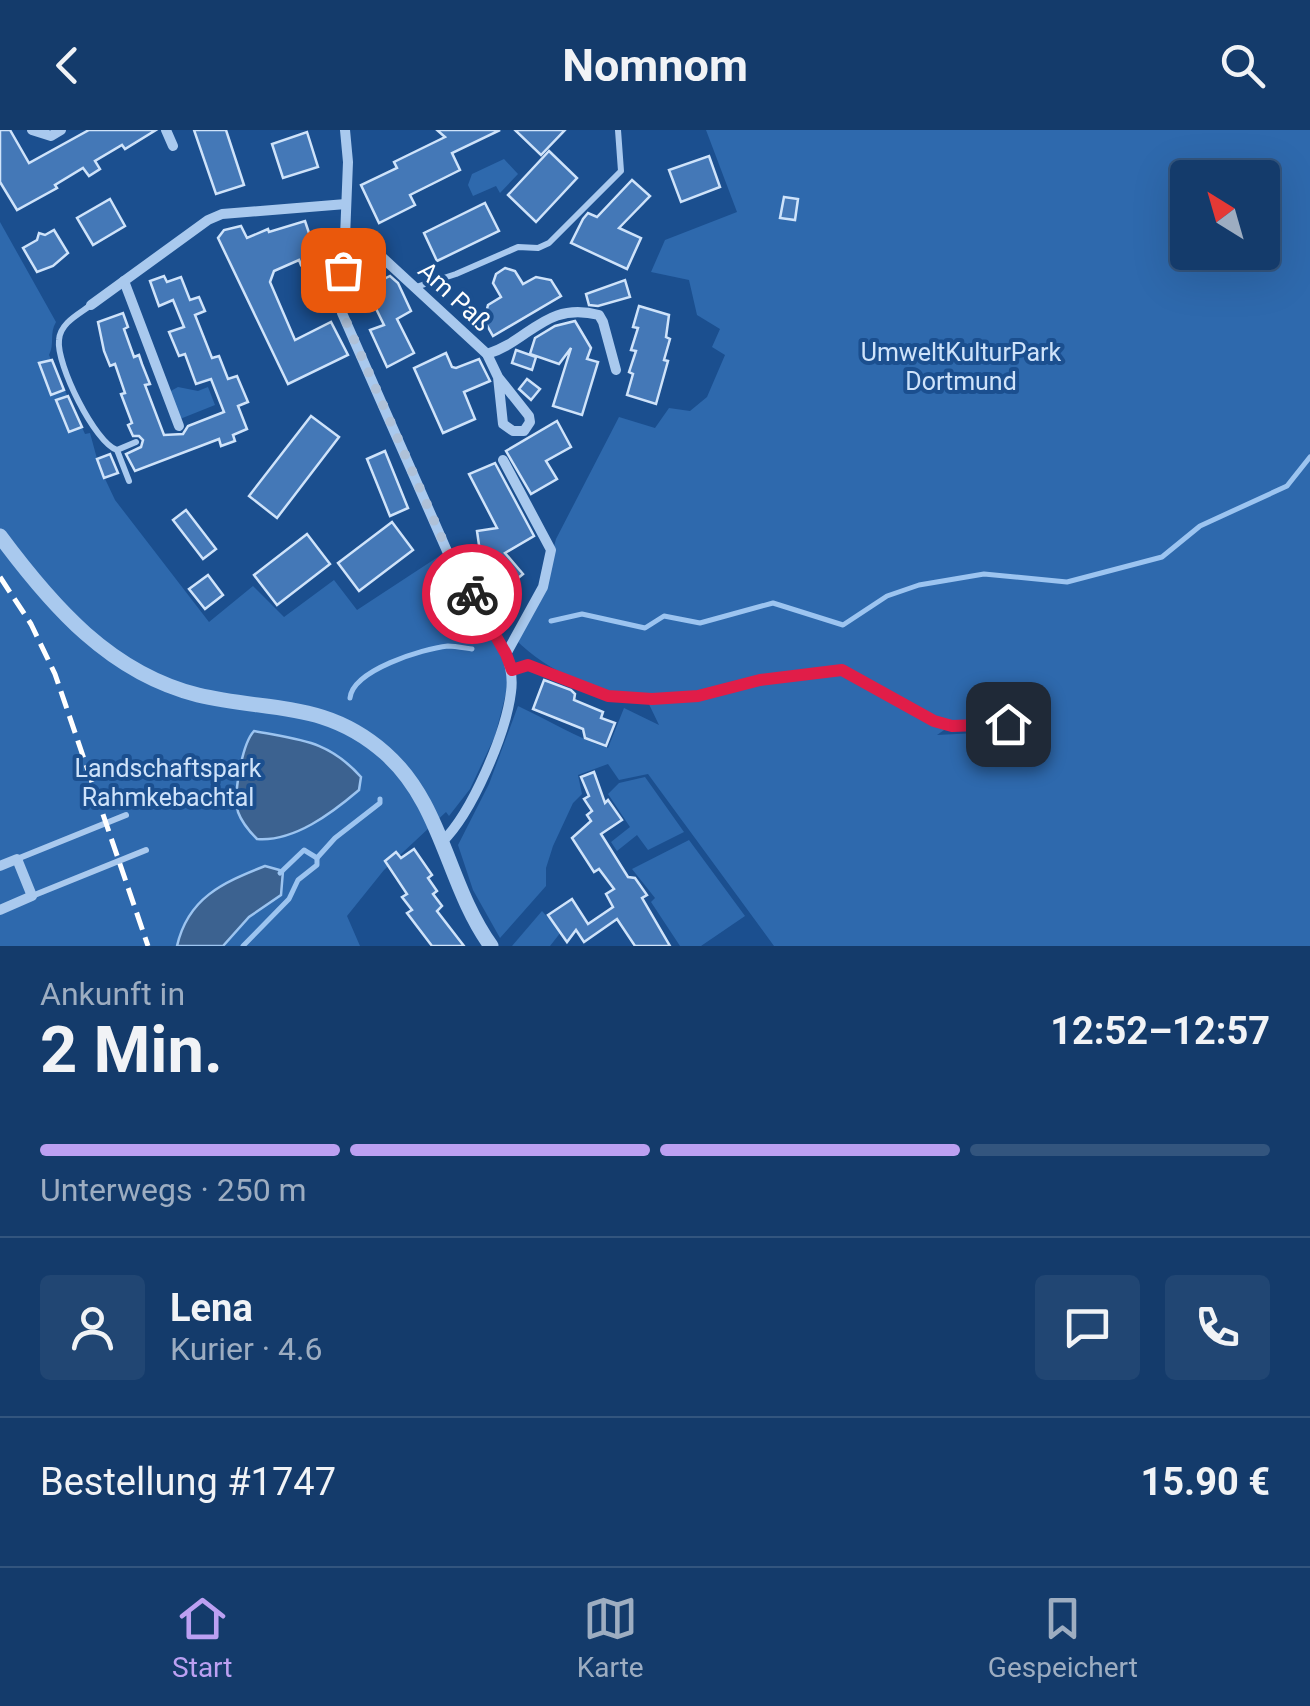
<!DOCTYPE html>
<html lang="de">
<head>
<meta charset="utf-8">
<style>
	:root { --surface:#143b6b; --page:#214673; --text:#f1f3f6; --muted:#9dadc1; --line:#33557e; --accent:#bca0f2 }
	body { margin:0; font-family:Roboto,sans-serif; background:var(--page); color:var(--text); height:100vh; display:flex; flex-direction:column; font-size:38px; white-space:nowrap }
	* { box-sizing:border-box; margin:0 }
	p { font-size:32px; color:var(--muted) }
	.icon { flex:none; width:55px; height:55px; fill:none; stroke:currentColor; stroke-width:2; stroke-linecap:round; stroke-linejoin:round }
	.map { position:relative; height:816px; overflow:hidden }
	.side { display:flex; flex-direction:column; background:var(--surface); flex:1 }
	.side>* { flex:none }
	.needle { width:65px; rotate:323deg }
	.controls { position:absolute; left:1170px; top:30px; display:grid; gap:20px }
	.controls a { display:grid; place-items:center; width:110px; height:110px; border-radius:10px; background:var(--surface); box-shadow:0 10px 40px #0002,0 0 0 2px var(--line); font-size:50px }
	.pin { position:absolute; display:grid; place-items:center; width:85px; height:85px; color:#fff; margin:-42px; border-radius:20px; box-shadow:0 5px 15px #0006 }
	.courier { position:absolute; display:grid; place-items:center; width:100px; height:100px; margin:-50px; border:8px solid #e11d48; border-radius:50%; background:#fff; color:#222; box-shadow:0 2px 12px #0007 }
	.headline em { font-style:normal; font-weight:700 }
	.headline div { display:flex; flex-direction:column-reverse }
	.headline { display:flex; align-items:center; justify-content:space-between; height:170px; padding:0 40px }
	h1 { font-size:65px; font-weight:700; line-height:75px }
	.bar { display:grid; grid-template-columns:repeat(4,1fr); gap:15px 10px; align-content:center; height:120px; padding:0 40px }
	.bar i { height:12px; border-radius:8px; background:var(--line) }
	.bar .active { background:var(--accent) }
	.bar p { grid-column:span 4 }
	.line { display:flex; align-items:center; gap:25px; padding:0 40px; border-top:2px solid var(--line) }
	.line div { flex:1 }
	.round { display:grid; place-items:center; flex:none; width:105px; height:105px; border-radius:10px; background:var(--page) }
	header { display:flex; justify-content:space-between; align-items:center; height:130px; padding:0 40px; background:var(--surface); font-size:45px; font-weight:700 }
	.tabs { display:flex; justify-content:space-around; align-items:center; height:140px; border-top:2px solid var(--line); background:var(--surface); font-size:28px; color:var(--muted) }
	.tabs a { display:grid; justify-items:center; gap:5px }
	.tabs .active { color:var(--accent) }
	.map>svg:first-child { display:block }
	.green { fill:#2e69ad; fill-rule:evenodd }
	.water { fill:#3c6290; stroke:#9cc4f0; stroke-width:2.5 }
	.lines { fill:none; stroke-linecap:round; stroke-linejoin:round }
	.stream { stroke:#9cc4f0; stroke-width:5 }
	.building { fill:#4478b7; stroke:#cfe3fa; stroke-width:2.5 }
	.service { stroke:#a9c9ee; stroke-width:6 }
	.minor { stroke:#a9c9ee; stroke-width:10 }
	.tertiary { stroke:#a9c9ee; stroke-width:15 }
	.rail { stroke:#fff; stroke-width:5; stroke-dasharray:18 8; stroke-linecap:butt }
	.done { stroke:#afc1d8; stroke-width:10; stroke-dasharray:0 18 }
	.route { stroke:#e11d48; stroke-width:12 }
	.labels { text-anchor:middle; stroke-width:8; stroke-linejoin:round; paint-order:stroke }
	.street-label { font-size:25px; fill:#fff; stroke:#1b4f8f }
	.park-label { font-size:25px; fill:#cfe3fa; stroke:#1b4f8f }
</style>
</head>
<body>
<header><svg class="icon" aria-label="back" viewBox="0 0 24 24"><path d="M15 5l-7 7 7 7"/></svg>Nomnom<svg class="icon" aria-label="search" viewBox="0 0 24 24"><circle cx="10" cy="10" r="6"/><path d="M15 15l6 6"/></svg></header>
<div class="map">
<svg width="1310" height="816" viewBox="0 0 1310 816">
	<rect width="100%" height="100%" fill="#1b4f8f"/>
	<g class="green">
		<path d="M706 0H1310V816H774L648 644 619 650 608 634 578 645 582 664 573 673 553 716 546 738V756L500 808 473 760 458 715 489 654 518 576C548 590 577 608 608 618L624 578 659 595 646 568C604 568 545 540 516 510L545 450 556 409 619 287 655 298 669 278 690 281 707 267 725 225 712 217 720 199 697 185 689 150 651 142 665 110 737 82ZM1188 48H1262V122H1188ZM1034 583 1037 598 1005 607 977 603 937 605 954 593Z"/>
		<polygon points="504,29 518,44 500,63 496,56 473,66 468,55 472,44"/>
		<path d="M0 92 56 192C49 204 55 213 49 225L85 304 90 303 99 336 115 370 209 492 253 456 284 487 334 450 357 480 447 421 512 540 495 606 470 659 449 686 446 682 384 740 347 786 360 816H0Z"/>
		<polygon points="178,257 198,261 208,257 215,275 180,289 169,262"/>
		<polygon points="645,647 684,702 648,720 637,705 617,721 611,712 630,697 608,664 619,653"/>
		<polygon points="689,710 745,786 701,816 680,816 651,772 655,768 632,739"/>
		<polygon points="542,781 561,802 550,816 512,816"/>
	</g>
	<g class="water">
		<path d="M254 601C300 610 328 610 361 647L359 660C332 683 294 712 257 709 249 701 242 693 238 682 233 665 242 614 254 601Z"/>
		<path d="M265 736 283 741 281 765 249 787 223 816H177C188 768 222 753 265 736Z"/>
	</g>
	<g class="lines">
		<g class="stream">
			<polyline points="551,491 582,484 645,498 664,486 700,493 773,473 843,495 887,466 919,455 984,444 1067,452 1162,427 1200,396 1287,356 1310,327"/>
			<path d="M350 568C353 540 422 519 448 516 455 516 465 518 472 519"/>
			<polyline points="280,743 304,720 317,728 335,708 380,673 380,669"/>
			<polyline points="243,816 289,769 298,750 317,735 317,729"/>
		</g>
	</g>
	<g class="building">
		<polygon points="0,0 10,0 29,33 89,0 156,0 125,19 122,15 95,31 100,39 89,46 83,38 55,55 57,58 17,80 0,52"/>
		<polygon points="194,0 226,0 244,55 216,64"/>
		<polygon points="437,0 500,0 452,23 460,40 410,65 415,75 379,93 361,55 397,38 394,32 445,7"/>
		<polygon points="515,0 565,0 541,25"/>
		<polygon points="307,2 318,37 283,48 272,14"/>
		<polygon points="549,21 577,48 536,92 508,65"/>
		<polygon points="709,26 720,57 681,72 669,40"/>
		<polygon points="632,50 650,66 619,98 641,108 627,139 571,113 583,89 588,83 597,87"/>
		<polygon points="784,67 798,69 795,90 780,88"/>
		<polygon points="110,69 125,96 93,115 77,88"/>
		<polygon points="485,73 499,101 437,131 424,103"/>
		<polygon points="305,91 310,106 322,101 322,126 301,135 299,130 274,141 270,152 295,210 331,192 348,225 288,254 218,108 224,100 241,96 247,108 268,99 269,102"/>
		<polygon points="54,100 68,123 53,136 37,142 23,118 37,110 39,103 45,105"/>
		<polygon points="505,138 515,141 523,154 536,147 551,150 561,166 493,206 484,190 488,175 501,167 493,153 496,144"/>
		<polygon points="164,146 167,152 181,147 190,170 199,167 205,181 195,185 212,228 219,226 228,249 237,246 248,272 238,276 247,299 233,305 235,311 221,316 219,309 135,341 126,324 141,317 143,310 139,306 133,306 128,295 132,293 121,264 125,263 115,234 110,236 104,221 98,192 123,183 128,197 124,199 134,227 139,225 142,234 150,254 145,255 164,305 183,304 188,296 224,282 211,249 196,254 185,224 179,226 169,202 184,197 173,170 159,176 150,151"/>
		<polygon points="390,146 398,153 411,181 397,189 414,223 387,237 370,200 384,195 366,158"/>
		<polygon points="625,150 630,167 598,176 589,175 586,164"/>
		<polygon points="639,176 669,185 666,207 670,209 664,230 668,231 656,274 627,265 633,244 629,242 636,221 631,220 638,198 633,197"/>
		<polygon points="575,191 591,218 587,229 598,232 582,285 553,276 571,218 559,234 530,224 535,208 555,196"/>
		<polygon points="516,220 536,227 532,240 512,233"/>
		<polygon points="446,223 452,237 456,238 479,229 490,251 464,262 475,289 443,303 414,238"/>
		<polygon points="52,230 64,260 51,265 39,233"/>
		<polygon points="527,249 540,259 531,270 519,259"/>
		<polygon points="68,266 82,297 69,302 56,270"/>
		<polygon points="311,286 339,307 277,388 249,366"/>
		<polygon points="557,291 571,317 546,331 557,349 531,364 506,321"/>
		<polygon points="385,321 408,378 390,386 367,329"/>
		<polygon points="110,324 118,343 104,348 97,329"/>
		<polygon points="495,333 534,406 505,423 523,444 506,458 513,465 503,474 479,446 483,443 477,401 497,398 469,344"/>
		<polygon points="186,380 216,419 203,429 173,390"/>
		<polygon points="392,392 413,420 359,461 338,433"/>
		<polygon points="307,404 330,434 277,475 254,445"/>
		<polygon points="208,445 223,465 205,479 189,459"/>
		<polygon points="544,550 571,560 575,564 574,570 603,582 601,588 615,593 606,616 585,608 583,599 533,579"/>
		<polygon points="594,642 605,673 608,670 622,690 601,704 628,747 635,748 647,765 642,768 670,816 635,816 617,789 584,812 576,800 567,812 548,785 572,769 588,794 613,777 606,764 614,759 599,739 594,742 572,708 591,691 587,685 592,681 584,669 589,666 581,647"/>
		<polygon points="414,719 432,745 428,748 437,761 433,764 442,776 437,781 464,816 432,816 407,783 412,780 402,767 407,764 385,731 396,722 401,728"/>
	</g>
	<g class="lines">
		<g class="service">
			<polyline points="416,157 456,144 518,117 538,118 549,113 621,41 618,0"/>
			<path d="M91 175C79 184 60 193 59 210 56 234 95 313 117 320L136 312"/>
			<polyline points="117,320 129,351"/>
			<polyline points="512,540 529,535 608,566 653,569 698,566 759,550 842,540 934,591 975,596 1029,591"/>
			<polyline points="17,729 126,685"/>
			<polyline points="32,766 146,720"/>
		</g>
		<g class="minor">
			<polyline points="32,0 51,6 61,0"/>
			<polyline points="166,0 173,16"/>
			<path d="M345 0 348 32 342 183 447 421 506 524C511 537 513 548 511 562 506 603 472 683 442 712"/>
			<polyline points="346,104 371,117 487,224 498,247 503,294 513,301 524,301 530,292 529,286 498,247"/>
			<polyline points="124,151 179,296"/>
			<polyline points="91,175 208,90 222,84 346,74"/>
			<path d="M487 224C530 211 545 171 599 185L603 192 616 240"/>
			<polyline points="503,330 551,420 543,457 506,524"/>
			<polyline points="0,736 17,729 32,766 0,780"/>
		</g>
		<path class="tertiary" d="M0 406C52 476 110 543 198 565 269 582 325 570 385 623 443 674 447 755 491 816"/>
		<polyline class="rail" points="0,447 31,494 55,544 148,816"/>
	</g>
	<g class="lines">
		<polyline class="done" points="343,140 342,182 447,420 472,464"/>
		<polyline class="route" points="472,464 506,524 512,540 528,535 608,566 652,569 698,566 760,550 842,540 934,591 952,596 1008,594"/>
	</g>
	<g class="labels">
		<g class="street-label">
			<text transform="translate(455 166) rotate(43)" y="9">Am Paß</text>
		</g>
		<g class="park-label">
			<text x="961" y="231">UmweltKulturPark<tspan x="961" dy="29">Dortmund</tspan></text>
			<text x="168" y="647">Landschaftspark<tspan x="168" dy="29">Rahmkebachtal</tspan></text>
		</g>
	</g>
</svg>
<div class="controls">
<a><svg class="needle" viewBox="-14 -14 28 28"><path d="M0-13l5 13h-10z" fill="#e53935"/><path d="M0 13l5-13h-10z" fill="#9dadc1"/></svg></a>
</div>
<div class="pin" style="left:343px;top:140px;background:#ea580c"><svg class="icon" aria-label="bag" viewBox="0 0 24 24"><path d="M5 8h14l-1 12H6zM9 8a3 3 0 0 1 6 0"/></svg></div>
<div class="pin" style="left:1008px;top:594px;background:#1f2937"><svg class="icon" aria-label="home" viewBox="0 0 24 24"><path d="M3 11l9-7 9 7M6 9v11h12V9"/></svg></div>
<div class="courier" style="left:472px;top:464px"><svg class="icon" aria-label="bike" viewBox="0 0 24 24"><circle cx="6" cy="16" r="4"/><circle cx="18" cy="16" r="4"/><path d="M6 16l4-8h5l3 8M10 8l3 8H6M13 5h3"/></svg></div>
</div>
<section class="side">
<div class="headline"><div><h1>2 Min.</h1><p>Ankunft in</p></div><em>12:52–12:57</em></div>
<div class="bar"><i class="active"></i><i class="active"></i><i class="active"></i><i></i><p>Unterwegs · 250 m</p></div>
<div class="line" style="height:180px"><a class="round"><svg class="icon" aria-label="person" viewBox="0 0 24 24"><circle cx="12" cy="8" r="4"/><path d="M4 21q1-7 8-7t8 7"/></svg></a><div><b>Lena</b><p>Kurier · 4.6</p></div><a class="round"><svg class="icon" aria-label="chat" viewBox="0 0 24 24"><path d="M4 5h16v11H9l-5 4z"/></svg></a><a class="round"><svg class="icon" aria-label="phone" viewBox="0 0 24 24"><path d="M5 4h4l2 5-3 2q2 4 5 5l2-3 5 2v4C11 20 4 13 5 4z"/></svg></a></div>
<div class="line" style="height:130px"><div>Bestellung #1747</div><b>15.90 €</b></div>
</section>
<nav class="tabs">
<a class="active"><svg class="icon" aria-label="home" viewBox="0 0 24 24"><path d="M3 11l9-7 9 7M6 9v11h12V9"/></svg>Start</a>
<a><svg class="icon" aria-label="map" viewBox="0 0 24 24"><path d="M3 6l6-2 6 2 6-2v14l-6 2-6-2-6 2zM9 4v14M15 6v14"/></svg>Karte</a>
<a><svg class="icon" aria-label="saved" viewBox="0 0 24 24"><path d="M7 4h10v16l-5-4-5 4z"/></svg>Gespeichert</a>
</nav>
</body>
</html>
